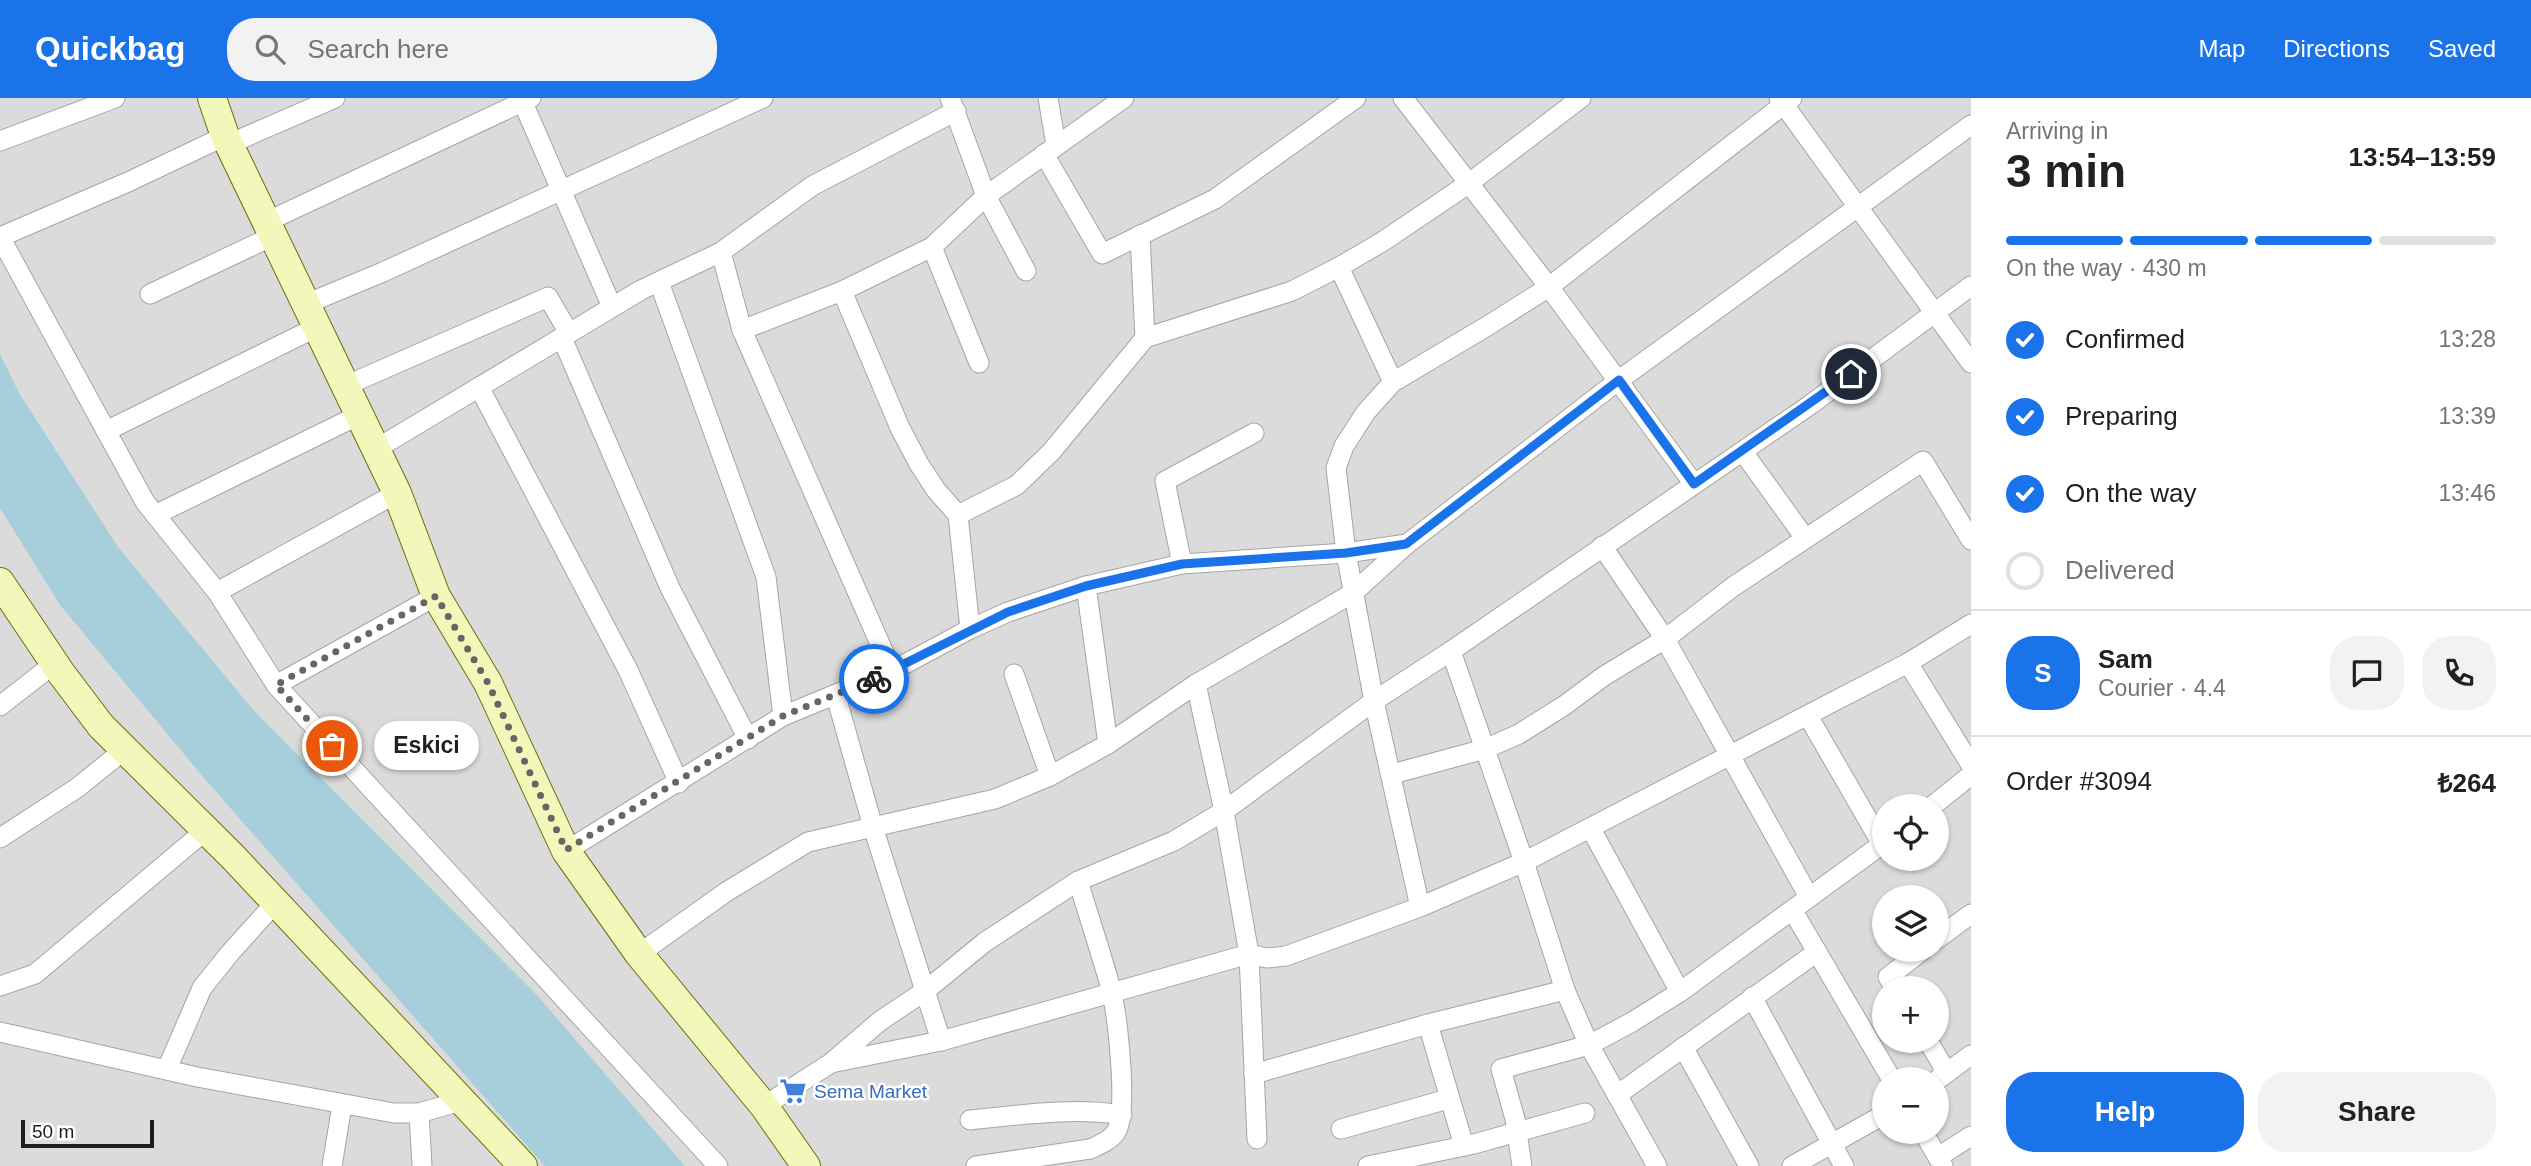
<!DOCTYPE html>
<html lang="en">
<head>
<meta charset="utf-8">
<style>
	:root { --surface:#fff; --page:#f2f2f2; --text:#202124; --muted:#757577; --line:#e0e0e0; --accent:#1a73e8 }
	body { margin:0; font-family:Helvetica,sans-serif; background:var(--page); color:var(--text); height:100vh; display:flex; flex-direction:column; font-size:26px; white-space:nowrap }
	* { box-sizing:border-box; margin:0 }
	p { font-size:23px; color:var(--muted) }
	.icon { flex:none; width:38px; height:38px; fill:none; stroke:currentColor; stroke-width:2; stroke-linecap:round; stroke-linejoin:round }
	.map { position:relative; flex:1; overflow:hidden }
	.sheet { display:flex; flex-direction:column; background:var(--surface); width:560px }
	.sheet>* { flex:none }
	.fabs { position:absolute; left:1872px; top:696px; display:grid; gap:14px }
	.fabs a { display:grid; place-items:center; width:77px; height:77px; border-radius:50%; background:var(--surface); box-shadow:0 2px 5px #0004; font-size:35px }
	.scale { position:absolute; left:21px; bottom:18px; width:133px; box-sizing:border-box; padding-left:7px; border:4px solid #1e1e1e; border-top:0; font-size:19px; line-height:24px; white-space:nowrap; color:#1e1e1e; -webkit-text-stroke:5px #fff; paint-order:stroke }
	.pin { position:absolute; display:grid; place-items:center; width:60px; height:60px; color:#fff; margin:-30px; border:4px solid #fff; border-radius:50%; box-shadow:0 2px 7px #0007 }
	.courier { position:absolute; display:grid; place-items:center; width:70px; height:70px; margin:-35px; border:5px solid #1a73e8; border-radius:50%; background:#fff; color:#222; box-shadow:0 2px 9px #0007 }
	.bubble { position:absolute; height:49px; border-radius:24px; background:var(--surface); box-shadow:0 2px 5px #0004; font-size:23px; font-weight:700; line-height:49px; text-align:center }
	.summary em { font-style:normal; font-weight:700 }
	.summary div { display:flex; flex-direction:column-reverse }
	.summary { display:flex; align-items:center; justify-content:space-between; height:119px; padding:0 35px }
	h1 { font-size:46px; font-weight:700; line-height:52px }
	.bar { display:grid; grid-template-columns:repeat(4,1fr); gap:10px 7px; align-content:center; height:84px; padding:0 35px }
	.bar i { height:9px; border-radius:5px; background:var(--line) }
	.bar .selected { background:var(--accent) }
	.bar p { grid-column:span 4 }
	.line { display:flex; align-items:center; gap:18px; padding:0 35px; border-top:2px solid var(--line) }
	.line div { flex:1 }
	.round { display:grid; place-items:center; flex:none; width:74px; height:74px; border-radius:28px; background:var(--page) }
	ol { padding:0 35px; list-style:none }
	li { display:flex; align-items:center; gap:21px; height:77px }
	li p { margin-inline-start:auto }
	li .icon { padding:7px; border-radius:50%; background:var(--accent); color:#fff; stroke-width:4 }
	li:last-child { color:var(--muted) }
	li i { width:38px; height:38px; border:4px solid var(--line); border-radius:50% }
	.primary-button { display:flex; gap:14px; margin-top:auto; padding:14px 35px }
	.primary-button a { flex:1; height:80px; border-radius:28px; background:var(--accent); color:#fff; font-size:28px; font-weight:700; line-height:80px; text-align:center }
	.primary-button a+a { background:var(--page); color:var(--text) }
	header { display:flex; align-items:center; gap:42px; box-sizing:border-box; height:98px; padding:0 35px; background:var(--accent); color:#fff }
	header strong { font-size:33px }
	nav { display:flex; gap:38px; margin-inline-start:auto; font-size:24px }
	.search { width:490px; height:63px; background:var(--page); display:flex; align-items:center; gap:18px; box-sizing:border-box; padding:0 24px; border-radius:28px; color:var(--muted); font-size:26px }
	main { display:flex; flex:1; min-height:0 }
	.map>svg:first-child { display:block }
	.residential { fill:#dcdbdb; fill-rule:evenodd }
	.water { fill:#a6cedb }
	.lines { fill:none; stroke-linecap:round; stroke-linejoin:round }
	.street-casing { stroke:#a5a5a5; stroke-width:21 }
	.secondary-casing { stroke:#657209; stroke-width:30 }
	.street { stroke:#fff; stroke-width:19 }
	.secondary { stroke:#f3f7ba; stroke-width:28 }
	.done { stroke:#676664; stroke-width:7; stroke-dasharray:0 12.6 }
	.route { stroke:#1a73e8; stroke-width:9 }
	.labels { text-anchor:middle; stroke-width:5; stroke-linejoin:round; paint-order:stroke }
	.shop-label { font-size:19px; fill:#366cbe; stroke:#fff; text-anchor:start }
</style>
</head>
<body>
<header>
<strong>Quickbag</strong>
<div class="search"><svg class="icon" aria-label="search" viewBox="0 0 24 24"><circle cx="10" cy="10" r="6"/><path d="M15 15l6 6"/></svg>Search here</div>
<nav><a>Map</a><a>Directions</a><a>Saved</a></nav>
</header>
<main>
<div class="map">
<svg width="1971" height="1068" viewBox="0 0 1971 1068">
	<rect width="100%" height="100%" fill="#efece5"/>
	<path class="residential" d="M0 0H1971V1068H0ZM1885 709H1937V761H1885ZM1885 800H1937V852H1885ZM1885 891H1937V943H1885ZM1885 982H1937V1034H1885Z"/>
	<polygon class="water" points="0,256 19,295 118,449 255,614 535,895 685,1068 545,1068 204,680 60,507 0,410"/>
	<g class="lines">
		<g class="street-casing">
			<g id="street">
				<polyline points="521,0 612,209"/>
				<polyline points="950,0 986,98 1026,173"/>
				<polyline points="1048,0 1056,47"/>
				<polyline points="1403,0 1549,189 1694,386"/>
				<polyline points="1779,0 1971,265"/>
				<polyline points="0,43 115,0"/>
				<polyline points="229,46 335,0"/>
				<polyline points="1044,56 1102,156 1215,101 1356,0"/>
				<polyline points="266,124 531,0"/>
				<polyline points="1140,137 1145,240"/>
				<polyline points="0,139 145,404 217,494 276,587 718,1068"/>
				<polyline points="0,139 128,84 225,38"/>
				<polyline points="932,149 979,265"/>
				<polyline points="721,154 742,232 892,573"/>
				<polyline points="1339,169 1393,284"/>
				<polyline points="659,184 766,479 783,618"/>
				<polyline points="842,193 900,330 919,366 936,392 958,417 970,531"/>
				<polyline points="150,196 273,138"/>
				<polyline points="306,206 383,174 763,0"/>
				<polyline points="742,232 842,193 932,149 986,98 1124,0"/>
				<polyline points="562,240 670,490 748,641"/>
				<polyline points="345,288 548,199 569,235"/>
				<polyline points="479,289 628,572 679,685"/>
				<polyline points="106,333 317,229"/>
				<polyline points="376,351 641,192 721,154 812,88 956,13"/>
				<polyline points="1743,354 1805,440"/>
				<polyline points="155,417 359,317"/>
				<polyline points="958,417 1017,387 1052,353 1145,240 1292,193 1339,169 1382,144 1468,86 1581,0"/>
				<polyline points="1602,448 1665,541 1809,799"/>
				<polyline points="1182,466 1165,383 1254,335"/>
				<polyline points="1086,488 1108,646"/>
				<polyline points="217,494 397,395"/>
				<polyline points="1451,553 1524,764 1565,892 1589,947 1657,1068"/>
				<polyline points="1908,565 1971,667"/>
				<polyline points="1014,576 1050,678"/>
				<polyline points="1196,586 1224,713 1249,856 1257,1041"/>
				<polyline points="276,587 436,498"/>
				<polyline points="836,598 873,729 941,943"/>
				<polyline points="0,608 55,565"/>
				<polyline points="1808,618 1882,746"/>
				<polyline points="1392,676 1485,651 1519,636 1565,607 1604,578 1665,541 1734,488 1923,363 1971,442"/>
				<polyline points="1931,709 1971,677"/>
				<polyline points="1591,731 1680,894"/>
				<polyline points="0,740 77,690 124,652"/>
				<polyline points="566,753 783,618 892,573 970,531 1008,514 1086,488 1182,466 1346,455 1407,446 1619,282 1971,27"/>
				<polyline points="1420,809 1374,603 1346,455 1336,370 1344,348 1366,314 1393,284 1489,227 1549,189 1792,0"/>
				<polyline points="1793,813 1892,982"/>
				<polyline points="1937,841 1971,816"/>
				<polyline points="639,856 726,794 808,744 995,701 1050,678 1108,646 1196,586 1353,495 1407,446"/>
				<polyline points="0,888 35,876 206,732"/>
				<polyline points="1895,891 1888,879 1923,852"/>
				<polyline points="1752,899 1844,1068"/>
				<polyline points="1428,926 1464,1048"/>
				<polyline points="0,934 197,979 394,1015 419,1015 461,1003"/>
				<polyline points="1928,943 1947,975"/>
				<polyline points="1683,949 1749,1068"/>
				<polyline points="831,965 880,923 925,893 985,844 1078,783 1174,743 1224,713 1374,603 1451,553 1810,307 1971,188"/>
				<polyline points="167,971 202,890 230,855 276,804"/>
				<polyline points="1254,976 1428,926 1565,892"/>
				<polyline points="1937,982 1971,957"/>
				<polyline points="1617,997 1817,854"/>
				<polyline points="764,1008 831,965 941,943 1249,856 1267,860 1286,858 1420,809 1524,764 1908,565 1971,526"/>
				<polyline points="419,1015 422,1068"/>
				<path d="M970 1022C1021 1017 1071 1009 1122 1017"/>
				<polyline points="1341,1031 1448,1001"/>
				<polyline points="1923,1034 1943,1068"/>
				<polyline points="1938,1059 1971,1038"/>
				<polyline points="332,1068 342,1007"/>
				<path d="M976 1068 1090 1051C1099 1047 1110 1043 1116 1034 1129 1014 1117 916 1111 891 1101 855 1089 819 1078 783"/>
				<polyline points="1368,1068 1474,1046 1585,1015"/>
				<polyline points="1522,1068 1515,1021 1501,971 1589,947 1632,924 1680,894 1885,744"/>
				<polyline points="1792,1068 1885,1016"/>
			</g>
		</g>
		<g class="secondary-casing">
			<g id="secondary">
				<polyline points="212,0 225,38 397,395 436,498 488,585 566,753 639,856 764,1008 806,1068"/>
				<polyline points="0,484 61,575 101,628 233,759 523,1068"/>
			</g>
		</g>
		<use href="#street" class="street"/>
		<use href="#secondary" class="secondary"/>
	</g>
	<g class="lines">
		<polyline class="done" points="332,648 276,587 436,498 488,585 566,752 783,618 874,581"/>
		<polyline class="route" points="874,581 1008,514 1086,488 1182,466 1346,455 1406,446 1619,282 1694,386 1851,276"/>
	</g>
	<defs>
		<g id="supermarket-bare" transform="scale(2.1)"><path d="M-6-5.5h2.5l.6 2H6L4.5 2H-2.5L-4.4-4H-6ZM-1.5 3.2a1.3 1.3 0 1 0 .1 0ZM3 3.2a1.3 1.3 0 1 0 .1 0Z" fill="#3f7fe0" stroke="#fff" stroke-width="2.5" paint-order="stroke"/></g>
	</defs>
	<g fill-rule="evenodd">
		<use href="#supermarket-bare" x="793" y="993"/>
	</g>
	<g class="labels">
		<g class="shop-label">
			<text x="814" y="1000">Sema Market</text>
		</g>
	</g>
</svg>
<div class="fabs">
<a><svg class="icon" aria-label="locate" viewBox="0 0 24 24"><circle cx="12" cy="12" r="6"/><path d="M12 2v4M12 18v4M2 12h4M18 12h4"/></svg></a>
<a><svg class="icon" aria-label="layers" viewBox="0 0 24 24"><path d="M12 4l9 5-9 5-9-5zM3 14l9 5 9-5"/></svg></a>
<a>+</a>
<a>−</a>
</div>
<div class="scale">50 m</div>
<div class="pin" style="left:332px;top:648px;background:#ea580c"><svg class="icon" aria-label="bag" viewBox="0 0 24 24"><path d="M5 8h14l-1 12H6zM9 8a3 3 0 0 1 6 0"/></svg></div>
<div class="pin" style="left:1851px;top:276px;background:#1f2937"><svg class="icon" aria-label="home" viewBox="0 0 24 24"><path d="M3 11l9-7 9 7M6 9v11h12V9"/></svg></div>
<div class="courier" style="left:874px;top:581px"><svg class="icon" aria-label="bike" viewBox="0 0 24 24"><circle cx="6" cy="16" r="4"/><circle cx="18" cy="16" r="4"/><path d="M6 16l4-8h5l3 8M10 8l3 8H6M13 5h3"/></svg></div>
<div class="bubble" style="left:374px;top:623px;width:105px">Eskici</div>
</div>
<section class="sheet">
<div class="summary"><div><h1>3 min</h1><p>Arriving in</p></div><em>13:54–13:59</em></div>
<div class="bar"><i class="selected"></i><i class="selected"></i><i class="selected"></i><i></i><p>On the way · 430 m</p></div>
<ol>
<li><svg class="icon" aria-label="check" viewBox="0 0 24 24"><path d="M5 12l5 5 9-10"/></svg>Confirmed<p>13:28</p></li>
<li><svg class="icon" aria-label="check" viewBox="0 0 24 24"><path d="M5 12l5 5 9-10"/></svg>Preparing<p>13:39</p></li>
<li><svg class="icon" aria-label="check" viewBox="0 0 24 24"><path d="M5 12l5 5 9-10"/></svg>On the way<p>13:46</p></li>
<li><i></i>Delivered</li>
</ol>
<div class="line" style="height:126px"><b class="round" style="background:var(--accent);color:#fff">S</b><div><b>Sam</b><p>Courier · 4.4</p></div><a class="round"><svg class="icon" aria-label="chat" viewBox="0 0 24 24"><path d="M4 5h16v11H9l-5 4z"/></svg></a><a class="round"><svg class="icon" aria-label="phone" viewBox="0 0 24 24"><path d="M5 4h4l2 5-3 2q2 4 5 5l2-3 5 2v4C11 20 4 13 5 4z"/></svg></a></div>
<div class="line" style="height:91px"><div>Order #3094</div><b>₺264</b></div>
<div class="primary-button"><a>Help</a><a>Share</a></div>
</section>
</main>
</body>
</html>
